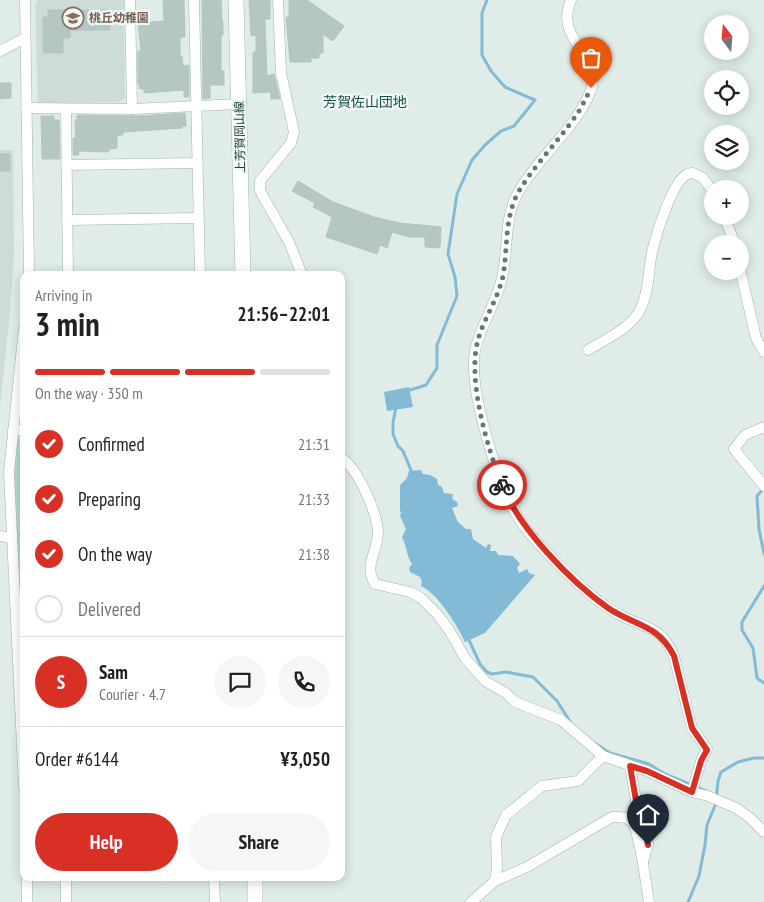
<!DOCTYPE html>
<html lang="en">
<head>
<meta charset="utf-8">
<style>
	:root { --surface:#fff; --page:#f6f6f6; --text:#202124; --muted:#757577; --line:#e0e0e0; --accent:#d93025 }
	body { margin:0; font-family:"PT Sans Narrow","Noto Sans JP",sans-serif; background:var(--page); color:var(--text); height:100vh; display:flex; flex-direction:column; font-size:19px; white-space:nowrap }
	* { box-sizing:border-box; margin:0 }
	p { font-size:16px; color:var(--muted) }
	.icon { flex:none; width:28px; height:28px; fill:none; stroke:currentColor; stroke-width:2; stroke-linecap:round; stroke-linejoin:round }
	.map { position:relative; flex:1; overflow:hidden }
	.sheet { position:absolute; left:20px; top:271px; width:325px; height:610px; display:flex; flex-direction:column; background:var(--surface); border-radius:10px; box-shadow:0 2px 12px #0003 }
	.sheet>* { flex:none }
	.needle { width:32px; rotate:344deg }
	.fabs { position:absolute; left:704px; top:15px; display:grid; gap:10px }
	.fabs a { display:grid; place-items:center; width:45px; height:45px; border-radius:50%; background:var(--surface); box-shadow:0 2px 12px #0003; font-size:25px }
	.pin { position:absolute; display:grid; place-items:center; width:42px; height:42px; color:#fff; margin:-51px -21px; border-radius:50% 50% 50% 0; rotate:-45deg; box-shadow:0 0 5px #0007 }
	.pin .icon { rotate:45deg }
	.courier { position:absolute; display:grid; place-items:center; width:50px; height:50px; margin:-25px; border:4px solid #d93025; border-radius:50%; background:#fff; color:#222; box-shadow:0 1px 6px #0007 }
	.overview em { font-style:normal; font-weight:700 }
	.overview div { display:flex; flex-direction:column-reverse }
	.overview { display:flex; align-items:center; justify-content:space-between; height:85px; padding:0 15px }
	h1 { font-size:32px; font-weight:700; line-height:38px }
	.bar { display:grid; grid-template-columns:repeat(4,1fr); gap:8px 5px; align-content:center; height:60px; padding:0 15px }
	.bar i { height:6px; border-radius:4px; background:var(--line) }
	.bar .on { background:var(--accent) }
	.bar p { grid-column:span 4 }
	.line { display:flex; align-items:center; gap:12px; padding:0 15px; border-top:1px solid var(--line) }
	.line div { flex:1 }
	.round { display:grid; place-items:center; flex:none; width:52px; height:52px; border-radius:26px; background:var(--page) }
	ol { padding:0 15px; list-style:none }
	li { display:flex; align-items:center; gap:15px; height:55px }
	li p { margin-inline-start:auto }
	li .icon { padding:5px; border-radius:50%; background:var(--accent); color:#fff; stroke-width:4 }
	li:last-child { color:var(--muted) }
	li i { width:28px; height:28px; border:2px solid var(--line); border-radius:50% }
	.primary-button { display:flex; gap:10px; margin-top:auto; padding:10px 15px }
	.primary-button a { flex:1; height:58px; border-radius:30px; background:var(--accent); color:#fff; font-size:20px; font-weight:700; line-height:58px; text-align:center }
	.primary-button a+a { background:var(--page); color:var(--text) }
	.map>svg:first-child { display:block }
	.built { fill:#cedcd8 }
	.green { fill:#b6dfc8 }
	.water { fill:#83bbd6 }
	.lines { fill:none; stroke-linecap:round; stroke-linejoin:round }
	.stream { stroke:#83bbd6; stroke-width:3 }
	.building { fill:#b5c7c2; stroke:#b1c6c1 }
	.minor-casing { stroke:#a2b4b0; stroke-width:11 }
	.secondary-casing { stroke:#9db9b3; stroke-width:16 }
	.minor { stroke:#fff; stroke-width:10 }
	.secondary { stroke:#fff; stroke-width:15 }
	.done { stroke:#627a77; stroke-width:5; stroke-dasharray:0 9 }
	.route { stroke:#d93025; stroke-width:6 }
	.labels { text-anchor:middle; stroke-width:4.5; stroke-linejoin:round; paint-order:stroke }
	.education-label { font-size:12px; font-weight:bold; fill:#785e54; stroke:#f0f8f6; text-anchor:start }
	.street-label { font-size:12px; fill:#1f3d3a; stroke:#f0f8f6 }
	.neighbourhood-label { font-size:14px; fill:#19514d; stroke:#f0f8f6 }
</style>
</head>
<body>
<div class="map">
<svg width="764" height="902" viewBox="0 0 764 902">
	<rect width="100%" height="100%" fill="#dfece8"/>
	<g class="built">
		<polygon points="38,0 124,0 125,98 121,101 115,102 38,104 35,4"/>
		<polygon points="0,150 13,150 14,256 9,323 0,406"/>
	</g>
	<polygon class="green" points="17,439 24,439 24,581 19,581 14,478"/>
	<g class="water">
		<polygon points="409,387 413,407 387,411 384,392"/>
		<path d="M421 470 423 474 430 475 437 479 438 485 442 487 444 493 453 494 452 499 457 502 458 506 452 508 458 522 466 529H471L473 539 486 548 488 544 491 545 490 551H496L498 555 513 556 520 564 517 568 519 573 527 569 529 573 535 575 485 633 465 642C457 625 438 594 421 586L422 581 420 577 410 572 409 568 412 564C406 555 407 546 402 537L406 529 400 516 401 513 400 510V485L407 478 409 471Z"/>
	</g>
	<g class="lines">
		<g class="stream">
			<polyline points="407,391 426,385 437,368 437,345 457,296 455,277 448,254 457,194 472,160 485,145 501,131 514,126 535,100 505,87 491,71 482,55 482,13 487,0"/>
			<polyline points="396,407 393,423 393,434 398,446 403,451 413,475"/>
			<polyline points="763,489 757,496 759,529 764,554"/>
			<polyline points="764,586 742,622 742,630 753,648 757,678 764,683"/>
			<polyline points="468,638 480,664 487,672 492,674 506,672 533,677 557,701 571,723"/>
			<polyline points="593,742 610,753 649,764 665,774 706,791"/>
			<polyline points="688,902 699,876 705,845 707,825 716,803 718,781 721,772 738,762 754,758 764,758"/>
		</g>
	</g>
	<g class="building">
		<polygon points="163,0 184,0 185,37 180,37 180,56 182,56 183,66 189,65 189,97 184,97 184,90 144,93 144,89 140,89 138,83 138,51 141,51 138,23 164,21"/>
		<polygon points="202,0 221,0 222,21 223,21 223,35 221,35 221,71 224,71 224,85 210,85 210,98 203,99"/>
		<polygon points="249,0 270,0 270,19 265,19 267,76 274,74 280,99 271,99 271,92 253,93 253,52 256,52 256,35 251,36"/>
		<polygon points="289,0 307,0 344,26 333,41 323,34 323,53 319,53 319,58 311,58 311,62 290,62 286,17 289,17"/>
		<polygon points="48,10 110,10 110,30 70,30 70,38 63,38 63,53 43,53 43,17 48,17"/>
		<polygon points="0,83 11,83 11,98 0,99"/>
		<polygon points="185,113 186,126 182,126 182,128 123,132 123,135 117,135 117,148 109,149 109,152 78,151 79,155 73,155 73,138 76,138 75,120 77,120 77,115 138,116"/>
		<polygon points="41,116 54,116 54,120 59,120 60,159 42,159"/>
		<rect x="0" y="154" width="10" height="17"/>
		<polygon points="298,181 333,202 374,217 400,223 441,227 440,248 425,247 425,237 409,237 392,232 387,248 380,245 377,254 326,237 332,217 313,207 315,203 292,191"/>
	</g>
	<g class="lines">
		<g class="minor-casing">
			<g id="minor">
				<polyline points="25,0 29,275"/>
				<polyline points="130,0 132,109"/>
				<polyline points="194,0 200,275"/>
				<polyline points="278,0 281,73 294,132 291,143 260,181 260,191 289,242 302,275"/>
				<path d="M571 0C553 39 603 56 591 90 576 129 539 156 519 191 503 218 509 249 502 278 496 304 480 326 475 351 468 390 499 489 521 522 537 545 575 582 597 600 604 605 612 611 620 615 632 622 648 625 659 634 666 639 670 648 674 656L692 728 707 749 701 761 692 792"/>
				<polyline points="0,51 25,38"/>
				<polyline points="26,108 132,109 239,104"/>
				<polyline points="66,110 68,275"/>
				<polyline points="66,165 197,163"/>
				<polyline points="724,216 735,244"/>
				<polyline points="68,220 198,218"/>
				<polyline points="740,269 756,338 764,352"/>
				<polyline points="24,328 9,472 24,788"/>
				<path d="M588 350C606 339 632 328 641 308 650 289 648 267 653 248 657 232 672 183 686 175 688 173 691 173 693 173L703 178 712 190"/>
				<polyline points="764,427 745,435 734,449 764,486"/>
				<polyline points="13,430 24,430"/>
				<path d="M341 458C358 468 377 513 378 532 378 552 363 565 375 584L410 592 421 598 438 615 449 630 465 658 485 681 506 693 515 702 561 720 603 756 647 771 692 792 708 796 736 808 750 818 764 832"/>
				<polyline points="0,536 11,538"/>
				<polyline points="630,766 638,812 645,828 648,845 643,861"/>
				<polyline points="214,878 215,902"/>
				<path d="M495 881 527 867 612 817C619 817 626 816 631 821 640 830 646 886 649 902"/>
				<polyline points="27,902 27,878"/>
				<polyline points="66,902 66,878"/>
				<polyline points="471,902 495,881 497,868 496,837 506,815 542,786 578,781 603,756"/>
			</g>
		</g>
		<g class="secondary-casing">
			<g id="secondary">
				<polyline points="236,0 243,275"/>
				<polyline points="255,878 255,902"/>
			</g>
		</g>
		<use href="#minor" class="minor"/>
		<use href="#secondary" class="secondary"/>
	</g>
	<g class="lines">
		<path class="done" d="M502 485C487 447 467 379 478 340 484 318 498 299 503 276 508 248 504 217 519 191 534 166 555 145 572 121 580 111 585 100 591 88"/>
		<path class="route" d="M502 485C519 528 570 581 608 608 635 626 658 624 674 656L692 728 707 750 701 761 692 792 647 771 630 766 638 812 645 828 648 845"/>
	</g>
	<defs>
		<g id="school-ring" transform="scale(1.125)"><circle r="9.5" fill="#f0f8f6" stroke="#8d6e63" stroke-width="1.5"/><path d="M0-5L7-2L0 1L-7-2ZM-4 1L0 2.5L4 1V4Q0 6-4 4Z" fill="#8d6e63"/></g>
	</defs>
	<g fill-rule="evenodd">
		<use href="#school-ring" x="73" y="18"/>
	</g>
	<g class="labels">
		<g class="education-label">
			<text x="89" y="22">桃丘幼稚園</text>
		</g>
		<g class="street-label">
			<text transform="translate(240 137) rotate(-91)" y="4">上芳賀岡山線</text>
		</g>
		<g class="neighbourhood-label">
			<text x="365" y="107">芳賀佐山団地</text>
		</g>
	</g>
</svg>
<div class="fabs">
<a><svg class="needle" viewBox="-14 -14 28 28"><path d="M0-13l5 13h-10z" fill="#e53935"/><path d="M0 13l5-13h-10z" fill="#757577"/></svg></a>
<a><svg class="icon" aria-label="locate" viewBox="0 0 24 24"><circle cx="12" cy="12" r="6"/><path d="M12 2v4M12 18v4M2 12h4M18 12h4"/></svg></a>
<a><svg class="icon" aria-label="layers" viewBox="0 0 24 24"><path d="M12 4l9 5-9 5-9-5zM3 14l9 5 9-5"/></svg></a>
<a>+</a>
<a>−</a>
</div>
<div class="pin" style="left:591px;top:88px;background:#ea580c"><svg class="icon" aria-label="bag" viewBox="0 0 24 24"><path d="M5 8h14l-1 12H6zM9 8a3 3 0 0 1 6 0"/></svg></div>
<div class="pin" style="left:648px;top:845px;background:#1f2937"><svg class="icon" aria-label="home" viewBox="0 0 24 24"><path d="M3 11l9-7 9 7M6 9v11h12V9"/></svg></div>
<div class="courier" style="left:502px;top:485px"><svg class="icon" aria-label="bike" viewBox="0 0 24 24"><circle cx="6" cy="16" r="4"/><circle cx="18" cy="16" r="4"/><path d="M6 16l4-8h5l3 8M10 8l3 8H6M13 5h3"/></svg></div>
<section class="sheet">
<div class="overview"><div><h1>3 min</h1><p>Arriving in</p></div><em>21:56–22:01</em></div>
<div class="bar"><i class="on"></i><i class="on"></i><i class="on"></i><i></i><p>On the way · 350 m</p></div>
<ol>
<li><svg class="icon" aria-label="check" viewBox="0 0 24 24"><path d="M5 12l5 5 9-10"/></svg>Confirmed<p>21:31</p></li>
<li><svg class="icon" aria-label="check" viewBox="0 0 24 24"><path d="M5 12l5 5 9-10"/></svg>Preparing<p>21:33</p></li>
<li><svg class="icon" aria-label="check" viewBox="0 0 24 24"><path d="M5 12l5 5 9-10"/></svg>On the way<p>21:38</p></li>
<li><i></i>Delivered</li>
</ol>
<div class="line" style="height:90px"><b class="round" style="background:var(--accent);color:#fff">S</b><div><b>Sam</b><p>Courier · 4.7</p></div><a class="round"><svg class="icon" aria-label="chat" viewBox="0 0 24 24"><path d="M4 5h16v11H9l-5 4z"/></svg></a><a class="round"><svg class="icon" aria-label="phone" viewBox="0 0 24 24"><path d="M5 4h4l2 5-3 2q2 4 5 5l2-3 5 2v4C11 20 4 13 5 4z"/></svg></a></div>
<div class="line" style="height:65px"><div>Order #6144</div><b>¥3,050</b></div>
<div class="primary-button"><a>Help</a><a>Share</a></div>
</section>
</div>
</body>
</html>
